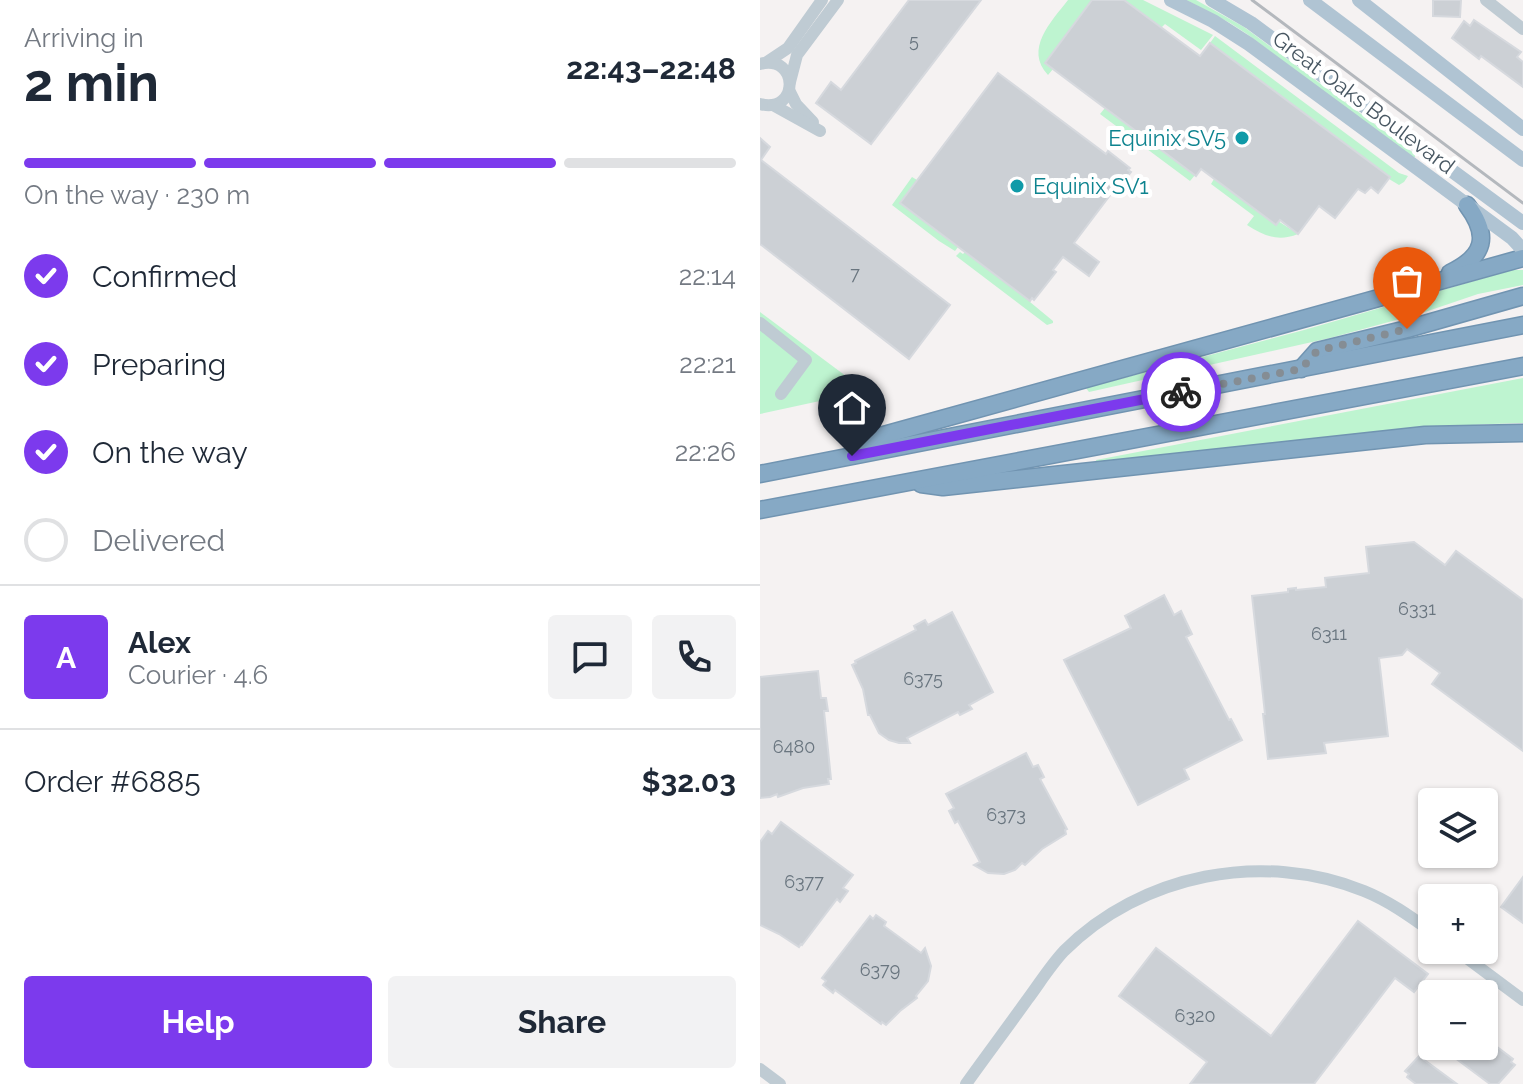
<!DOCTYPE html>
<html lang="en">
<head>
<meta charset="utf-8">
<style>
	:root { --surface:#fff; --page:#f2f2f3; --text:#1f2937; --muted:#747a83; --line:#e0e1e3; --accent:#7c3aed }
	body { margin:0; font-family:Raleway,sans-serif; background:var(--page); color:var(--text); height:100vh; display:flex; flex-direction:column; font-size:30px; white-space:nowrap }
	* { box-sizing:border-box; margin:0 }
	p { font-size:26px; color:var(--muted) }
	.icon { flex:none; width:44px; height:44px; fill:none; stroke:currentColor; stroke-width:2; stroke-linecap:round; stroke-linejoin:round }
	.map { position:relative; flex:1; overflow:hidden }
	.sheet { display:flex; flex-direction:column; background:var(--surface); width:760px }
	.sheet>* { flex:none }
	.tools { position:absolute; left:658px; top:788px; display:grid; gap:16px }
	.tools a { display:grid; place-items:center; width:80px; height:80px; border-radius:8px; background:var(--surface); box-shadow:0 2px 6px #0004; font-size:40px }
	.pin { position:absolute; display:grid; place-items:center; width:68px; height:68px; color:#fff; margin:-82px -34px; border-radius:50% 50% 50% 0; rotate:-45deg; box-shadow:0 0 8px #0007 }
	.pin .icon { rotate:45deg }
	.courier { position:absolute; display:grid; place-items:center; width:80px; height:80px; margin:-40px; border:6px solid #7c3aed; border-radius:50%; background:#fff; color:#222; box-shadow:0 2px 10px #0007 }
	.summary em { font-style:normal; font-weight:700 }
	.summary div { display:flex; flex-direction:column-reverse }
	.summary { display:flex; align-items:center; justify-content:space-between; height:136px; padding:0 24px }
	h1 { font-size:52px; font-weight:700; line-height:60px }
	.bar { display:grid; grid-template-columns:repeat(4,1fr); gap:12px 8px; align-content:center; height:96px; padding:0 24px }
	.bar i { height:10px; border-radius:6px; background:var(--line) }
	.bar .active { background:var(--accent) }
	.bar p { grid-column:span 4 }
	.line { display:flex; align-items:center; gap:20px; padding:0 24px; border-top:2px solid var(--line) }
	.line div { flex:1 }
	.round { display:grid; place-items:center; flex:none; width:84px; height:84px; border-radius:8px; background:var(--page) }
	ol { padding:0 24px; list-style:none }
	li { display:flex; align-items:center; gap:24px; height:88px }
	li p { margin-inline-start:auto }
	li .icon { padding:8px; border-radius:50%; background:var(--accent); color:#fff; stroke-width:4 }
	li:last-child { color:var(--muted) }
	li i { width:44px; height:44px; border:4px solid var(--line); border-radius:50% }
	.primary-button { display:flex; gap:16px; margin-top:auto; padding:16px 24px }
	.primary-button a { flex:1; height:92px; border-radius:8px; background:var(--accent); color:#fff; font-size:32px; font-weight:700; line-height:92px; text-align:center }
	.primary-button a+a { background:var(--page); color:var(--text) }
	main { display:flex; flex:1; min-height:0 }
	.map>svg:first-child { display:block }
	.green { fill:#bef4d0 }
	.building { fill:#ccd0d5; stroke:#d6d9de; stroke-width:2 }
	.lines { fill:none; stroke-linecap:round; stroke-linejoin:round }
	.highway-casing { stroke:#7194b1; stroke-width:19 }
	.minor { stroke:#bfcbd3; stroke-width:12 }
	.major { stroke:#b0c4d3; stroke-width:14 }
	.highway { stroke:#86a9c5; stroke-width:16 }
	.rail { stroke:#b4b8bd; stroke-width:3 }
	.done { stroke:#858d94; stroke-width:8; stroke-dasharray:0 14.4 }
	.route { stroke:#7c3aed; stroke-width:10 }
	.culture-dot { fill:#0f9aa8; stroke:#fff; stroke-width:3 }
	.labels { text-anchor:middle; stroke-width:8; stroke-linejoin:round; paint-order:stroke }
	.number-label { font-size:18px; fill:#69757f }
	.street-label { font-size:22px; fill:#485762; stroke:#fff }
	.culture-label { font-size:22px; fill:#0d838f; stroke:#fff; text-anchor:end }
</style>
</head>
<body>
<main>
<section class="sheet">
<div class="summary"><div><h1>2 min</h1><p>Arriving in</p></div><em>22:43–22:48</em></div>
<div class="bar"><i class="active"></i><i class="active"></i><i class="active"></i><i></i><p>On the way · 230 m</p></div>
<ol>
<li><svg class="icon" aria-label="check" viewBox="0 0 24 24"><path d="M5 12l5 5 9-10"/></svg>Confirmed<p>22:14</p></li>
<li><svg class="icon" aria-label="check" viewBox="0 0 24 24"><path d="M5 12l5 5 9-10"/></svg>Preparing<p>22:21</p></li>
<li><svg class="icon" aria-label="check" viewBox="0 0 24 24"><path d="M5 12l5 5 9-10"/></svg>On the way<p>22:26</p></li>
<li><i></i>Delivered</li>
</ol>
<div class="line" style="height:144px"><b class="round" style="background:var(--accent);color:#fff">A</b><div><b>Alex</b><p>Courier · 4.6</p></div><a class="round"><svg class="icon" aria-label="chat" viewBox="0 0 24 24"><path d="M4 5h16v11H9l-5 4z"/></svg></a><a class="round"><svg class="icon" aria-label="phone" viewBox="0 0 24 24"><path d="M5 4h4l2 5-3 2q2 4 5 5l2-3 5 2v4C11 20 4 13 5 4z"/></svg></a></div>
<div class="line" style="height:104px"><div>Order #6885</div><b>$32.03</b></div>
<div class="primary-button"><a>Help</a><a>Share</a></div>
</section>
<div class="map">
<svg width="763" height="1084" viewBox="0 0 763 1084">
	<rect width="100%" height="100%" fill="#f5f2f2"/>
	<g class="green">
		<path d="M308 0H332L285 63 293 69 288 75C264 49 291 22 308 0Z"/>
		<polygon points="364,0 383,0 453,35 441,50 405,24 401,28"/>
		<polygon points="426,0 436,0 484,27 655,154 655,157 651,157 487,34 470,23"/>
		<polygon points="455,36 639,173 648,176 644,182 639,185 629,179 630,177 450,43"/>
		<polygon points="345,108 435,175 430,181 340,114"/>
		<polygon points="152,177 157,180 140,203 198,247 195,251 179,241 132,205"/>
		<path d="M454 179 538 234C518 242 504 236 487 225L494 216 451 184Z"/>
		<polygon points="200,252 203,254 205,252 270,301 270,302 293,321 293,323 287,325 196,256"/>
		<polygon points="752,270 763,270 763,285 718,294 662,313 570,338 329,392 326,388 544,330"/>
		<polygon points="0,312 106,391 0,414"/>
		<path d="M763 378V423C620 426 479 450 338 468L336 460Z"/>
	</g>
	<g class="building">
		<polygon points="149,0 221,0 111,144 56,103 71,82 81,90"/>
		<polygon points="332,0 364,0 440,56 450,43 630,177 618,193 611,187 605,193 598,189 575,218 559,206 538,234 520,220 516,225 441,169 436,176 285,63"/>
		<polygon points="673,0 701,0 700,17 673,16"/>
		<polygon points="714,20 761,52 757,57 763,62 763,87 721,56 719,59 692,38 704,21 710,26"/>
		<polygon points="238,73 346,154 348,151 370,168 368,170 371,172 353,195 351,194 314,243 339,262 329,276 303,257 293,270 296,272 274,300 272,298 270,301 140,203"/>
		<polygon points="0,138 10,147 1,160 190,305 149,359 0,244"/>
		<polygon points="654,542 685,565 696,551 763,600 763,751 672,684 680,673 647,649 642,655 619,658 628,736 564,743 566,753 508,759 503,714 505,714 492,596 528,592 528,589 536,588 536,590 566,587 565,578 609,573 606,547"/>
		<polygon points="404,595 414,615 421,611 432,634 426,637 469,720 471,719 482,740 424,769 429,779 378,805 304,660 371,628 365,616"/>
		<polygon points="192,612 233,692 209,705 212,709 200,715 198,712 147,738 150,743 139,743 129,740 119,733 110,715 108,715 103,689 92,665 96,663 95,661 156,630 154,626 165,620 168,625"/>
		<polygon points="58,671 61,698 66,698 68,711 64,711 71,779 68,779 69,784 43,788 18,797 17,794 10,797 0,798 0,677"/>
		<polygon points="266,753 273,767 278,765 284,777 280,779 307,829 305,830 306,834 282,849 265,865 262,863 255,870 244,874 228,873 214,865 220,862 198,821 195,823 189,811 194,808 186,794"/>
		<polygon points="21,822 93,875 83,888 88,891 80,902 77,899 42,945 41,944 39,947 19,934 0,925 0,842 8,831 12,834"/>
		<polygon points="763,877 763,923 741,907"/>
		<polygon points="116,915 126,922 124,926 161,953 165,948 171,966 168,981 156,996 157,998 140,1011 126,1025 122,1022 121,1024 75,990 73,993 63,985 66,981 62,978 110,916 113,919"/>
		<polygon points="598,921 668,974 654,992 635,978 554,1084 430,1084 447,1062 359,996 396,948 511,1036"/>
		<polygon points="724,1037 753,1059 751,1062 755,1065 738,1084 730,1084 679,1046 724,1046"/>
		<polygon points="659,1056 697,1084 656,1084 647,1077 649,1074 645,1071"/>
	</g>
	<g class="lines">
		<g class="highway-casing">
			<g id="highway">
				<path d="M690 273C725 256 730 236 707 205"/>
				<polyline points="541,369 557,351 647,329 763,296"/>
				<polyline points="93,455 113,438 763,258"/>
				<polyline points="0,474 763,325"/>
				<polyline points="161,484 183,487 665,435 763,433"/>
				<polyline points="0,510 763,366"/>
			</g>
		</g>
		<g class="minor">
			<polyline points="726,0 763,29"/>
			<polyline points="7,62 28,48 62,0"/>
			<path d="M0 64C39 54 40 114 0 104"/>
			<polyline points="30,82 37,55 78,0"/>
			<polyline points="29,90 36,104 53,122"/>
			<polyline points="13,105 60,131"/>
			<polyline points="0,323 46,360 21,394"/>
			<polyline points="696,950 763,1000"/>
			<polyline points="0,1069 20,1084"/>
			<path d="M206 1084C226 1056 247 1028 267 1000 279 984 290 966 304 951 381 874 503 850 604 891 629 901 651 917 672 932"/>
		</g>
		<g class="major">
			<polyline points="411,0 453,21 489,44 752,238 763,250"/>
			<polyline points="452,0 491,23 763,223"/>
			<polyline points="550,0 763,160"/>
			<polyline points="599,0 763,129"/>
		</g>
		<use href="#highway" class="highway"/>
		<polyline class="rail" points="492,0 763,203"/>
	</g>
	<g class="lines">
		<polyline class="done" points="421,392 541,369 557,351 647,329"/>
		<polyline class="route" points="92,456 421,392"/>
	</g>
	<g class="culture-dot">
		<circle cx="482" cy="138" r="8"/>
		<circle cx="257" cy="186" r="8"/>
	</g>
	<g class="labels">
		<g class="number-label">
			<text x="154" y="47">5</text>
			<text x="95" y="280">7</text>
			<text x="657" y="615">6331</text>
			<text x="569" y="640">6311</text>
			<text x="163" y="685">6375</text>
			<text x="34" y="753">6480</text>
			<text x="246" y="821">6373</text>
			<text x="44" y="888">6377</text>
			<text x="120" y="976">6379</text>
			<text x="435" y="1022">6320</text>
		</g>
		<g class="street-label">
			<text transform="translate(604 102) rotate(37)" y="8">Great Oaks Boulevard</text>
		</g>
		<g class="culture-label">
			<text x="466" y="146">Equinix SV5</text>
			<text x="273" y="194" text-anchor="start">Equinix SV1</text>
		</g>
	</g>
</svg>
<div class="tools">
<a><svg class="icon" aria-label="layers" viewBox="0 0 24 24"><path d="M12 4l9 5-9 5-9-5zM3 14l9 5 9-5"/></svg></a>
<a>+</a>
<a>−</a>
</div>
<div class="pin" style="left:647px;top:329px;background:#ea580c"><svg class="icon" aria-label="bag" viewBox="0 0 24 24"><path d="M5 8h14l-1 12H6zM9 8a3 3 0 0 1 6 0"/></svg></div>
<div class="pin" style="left:92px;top:456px;background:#1f2937"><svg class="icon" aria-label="home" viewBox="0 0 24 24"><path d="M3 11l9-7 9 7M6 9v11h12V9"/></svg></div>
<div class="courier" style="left:421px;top:392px"><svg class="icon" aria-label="bike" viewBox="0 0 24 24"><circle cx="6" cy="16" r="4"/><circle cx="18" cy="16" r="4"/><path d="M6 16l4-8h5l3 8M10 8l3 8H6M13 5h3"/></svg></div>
</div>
</main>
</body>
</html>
